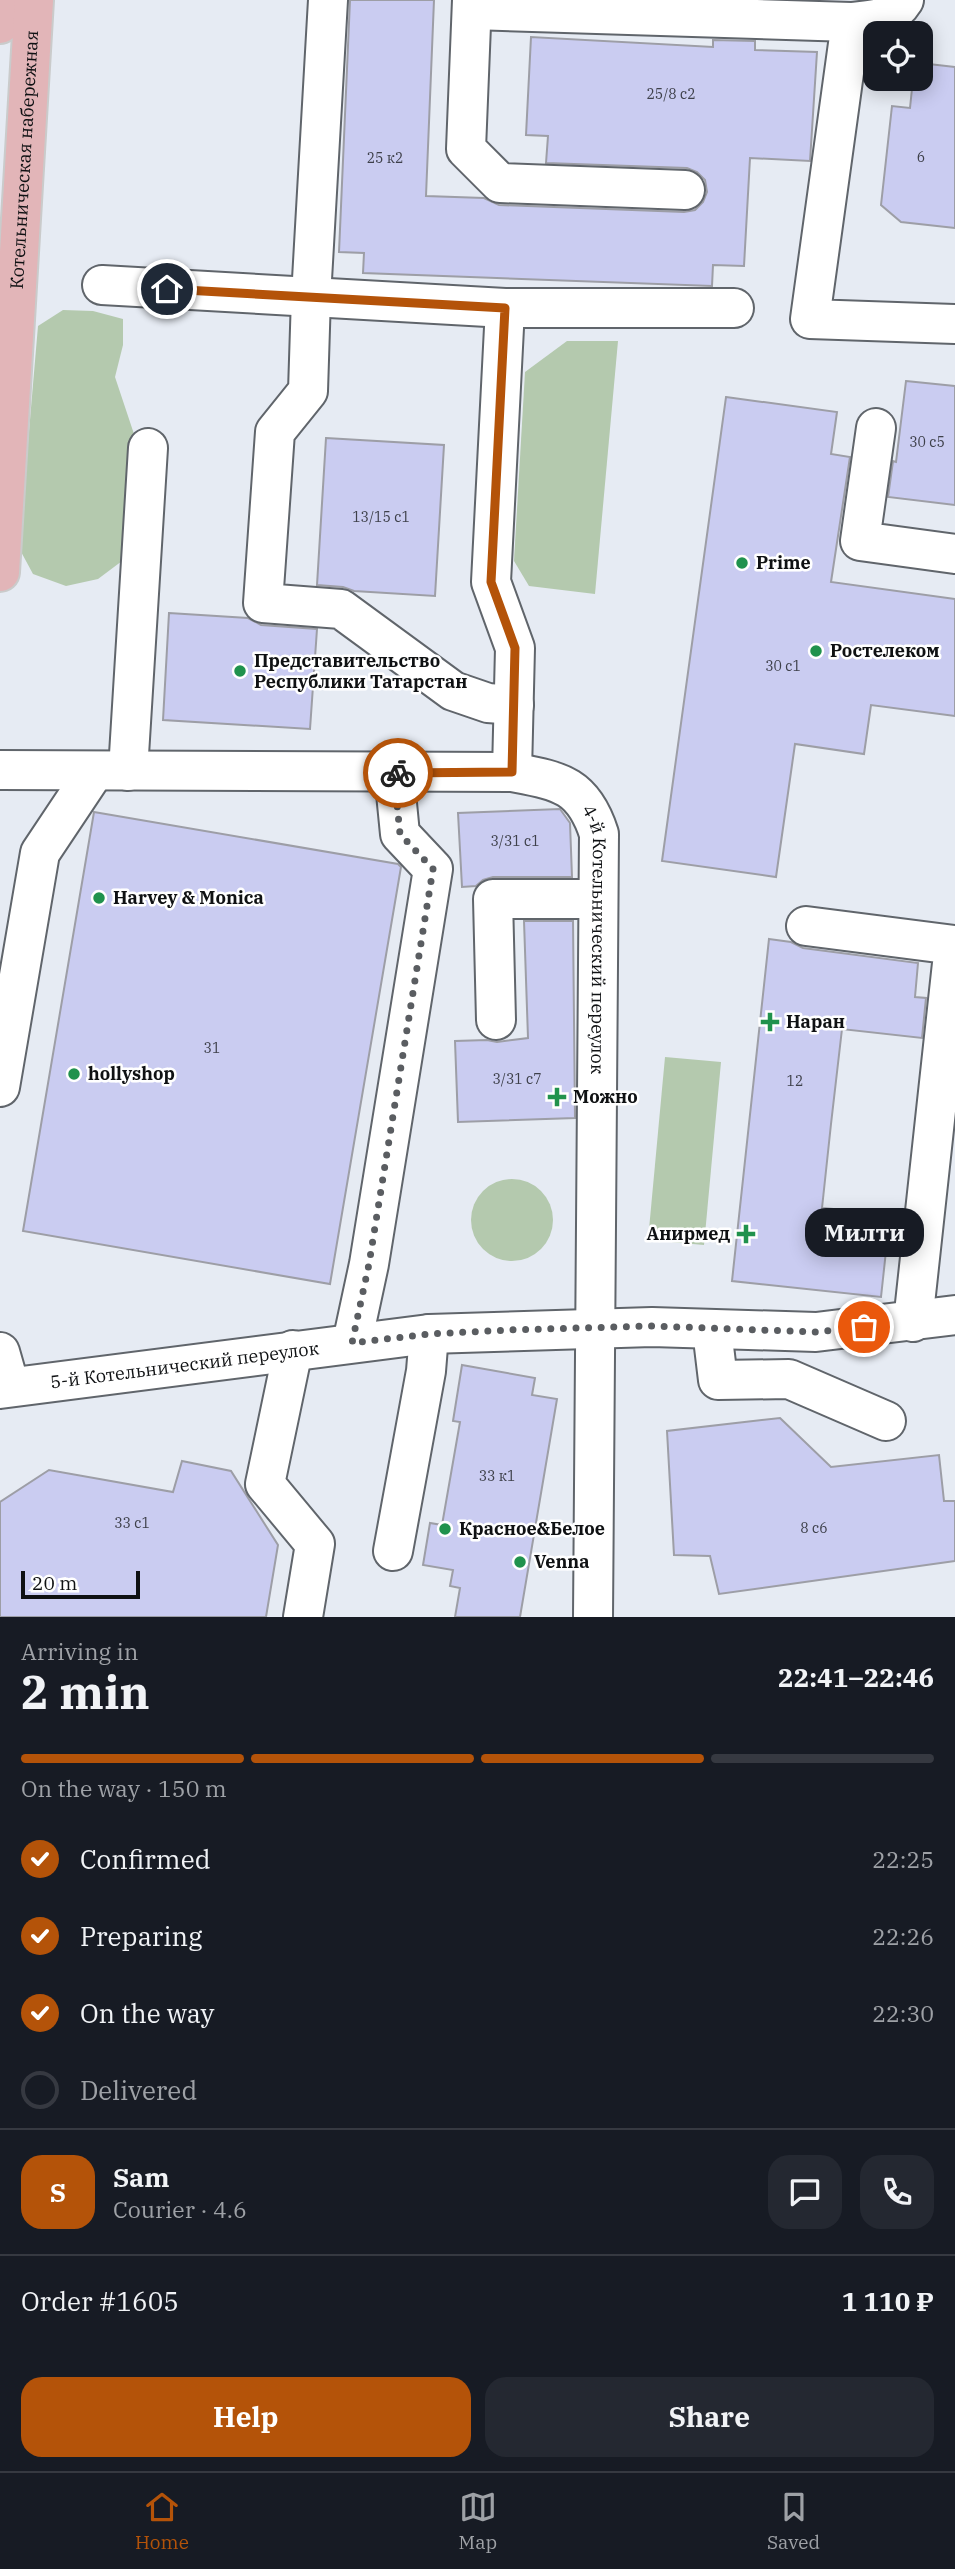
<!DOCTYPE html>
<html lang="en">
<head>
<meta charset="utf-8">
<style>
	:root { --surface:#171b24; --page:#242831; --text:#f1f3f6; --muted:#9ea1a6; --line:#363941; --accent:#b45309 }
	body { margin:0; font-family:"IBM Plex Serif",serif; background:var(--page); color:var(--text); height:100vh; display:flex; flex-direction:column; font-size:26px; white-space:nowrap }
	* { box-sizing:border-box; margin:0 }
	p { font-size:23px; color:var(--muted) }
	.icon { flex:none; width:38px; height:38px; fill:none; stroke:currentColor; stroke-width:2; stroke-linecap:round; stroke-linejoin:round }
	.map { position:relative; height:1617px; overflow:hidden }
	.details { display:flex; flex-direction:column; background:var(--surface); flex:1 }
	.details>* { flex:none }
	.buttons { position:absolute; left:863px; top:21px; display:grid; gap:14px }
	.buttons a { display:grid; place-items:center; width:70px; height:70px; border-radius:14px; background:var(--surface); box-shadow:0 4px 18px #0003; font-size:35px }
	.scale { position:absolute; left:21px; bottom:18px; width:119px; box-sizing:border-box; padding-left:7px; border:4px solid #0f1113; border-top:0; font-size:19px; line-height:24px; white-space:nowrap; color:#0f1113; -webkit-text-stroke:5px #fff; paint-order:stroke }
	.pin { position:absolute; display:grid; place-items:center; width:60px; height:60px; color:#fff; margin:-30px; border:4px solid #fff; border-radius:50%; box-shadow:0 2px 7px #0007 }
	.courier { position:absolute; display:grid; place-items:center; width:70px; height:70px; margin:-35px; border:5px solid #b45309; border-radius:50%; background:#fff; color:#222; box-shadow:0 2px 9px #0007 }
	.bubble { position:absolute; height:49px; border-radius:21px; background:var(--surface); box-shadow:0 4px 18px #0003; font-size:23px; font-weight:700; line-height:49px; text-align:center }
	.headline em { font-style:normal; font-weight:700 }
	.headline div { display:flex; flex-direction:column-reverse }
	.headline { display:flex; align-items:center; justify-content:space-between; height:119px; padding:0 21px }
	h1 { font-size:46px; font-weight:700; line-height:52px }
	.bar { display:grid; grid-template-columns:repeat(4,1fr); gap:10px 7px; align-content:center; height:84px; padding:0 21px }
	.bar i { height:9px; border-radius:5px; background:var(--line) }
	.bar .on { background:var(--accent) }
	.bar p { grid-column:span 4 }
	.line { display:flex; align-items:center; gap:18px; padding:0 21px; border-top:2px solid var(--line) }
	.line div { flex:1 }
	.round { display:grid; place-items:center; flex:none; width:74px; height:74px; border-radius:21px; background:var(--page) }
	ol { padding:0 21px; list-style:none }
	li { display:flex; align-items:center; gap:21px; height:77px }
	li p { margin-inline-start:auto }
	li .icon { padding:7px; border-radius:50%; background:var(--accent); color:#fff; stroke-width:4 }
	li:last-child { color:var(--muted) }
	li i { width:38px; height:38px; border:4px solid var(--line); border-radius:50% }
	.button { display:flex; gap:14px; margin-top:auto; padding:14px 21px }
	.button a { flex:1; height:80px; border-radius:21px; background:var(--accent); color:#fff; font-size:28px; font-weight:700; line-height:80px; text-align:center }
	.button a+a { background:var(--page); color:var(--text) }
	.tabs { display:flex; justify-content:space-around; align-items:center; height:98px; border-top:2px solid var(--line); background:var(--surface); font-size:19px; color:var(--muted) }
	.tabs a { display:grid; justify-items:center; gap:4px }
	.tabs .on { color:var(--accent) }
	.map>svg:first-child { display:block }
	.green { fill:#b4c9ae }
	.building { fill:#caccf1; stroke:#9d9ea6; stroke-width:2 }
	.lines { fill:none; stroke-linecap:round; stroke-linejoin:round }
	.minor-casing { stroke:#60656b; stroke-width:42 }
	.major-casing { stroke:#cacbcb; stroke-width:42 }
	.minor { stroke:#fff; stroke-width:38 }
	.major { stroke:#e2b5b8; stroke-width:38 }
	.done { stroke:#5a5d61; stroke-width:7; stroke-dasharray:0 12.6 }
	.route { stroke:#b45309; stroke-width:9 }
	.poi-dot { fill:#20924d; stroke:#fff; stroke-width:2.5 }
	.labels { text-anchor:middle; stroke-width:5; stroke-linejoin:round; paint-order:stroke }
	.number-label { font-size:14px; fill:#3e404a }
	.street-label { font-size:18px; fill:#0f1113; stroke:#fff }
	.poi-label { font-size:18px; font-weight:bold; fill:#0f1113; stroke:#fff; text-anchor:start }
</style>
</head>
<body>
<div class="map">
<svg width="955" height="1617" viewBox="0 0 955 1617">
	<rect width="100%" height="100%" fill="#e6ebf3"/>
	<g class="green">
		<polygon points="63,310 93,311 123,319 123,345 115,377 135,437 122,561 98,579 66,586 33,574 19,548 38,326"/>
		<polygon points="567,341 618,341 595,594 529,586 514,561 525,372"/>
		<polygon points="665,1057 721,1062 704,1245 648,1240"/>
		<circle cx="512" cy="1220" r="41"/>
	</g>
	<g class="building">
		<polygon points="350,0 434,0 426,196 484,198 499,205 684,212 695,210 703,202 707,192 705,180 697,172 687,168 546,163 548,136 526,135 531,37 713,47 713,40 755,41 755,50 817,52 810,161 750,158 744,266 713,265 712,286 363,273 364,253 339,252"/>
		<polygon points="920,63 955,67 955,228 901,222 881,205 892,106 910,108 913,79 920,79"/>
		<polygon points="906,381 955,386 955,505 888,497 893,461 896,462"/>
		<polygon points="726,397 837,412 831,454 850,457 831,582 955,599 955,716 871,705 864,754 795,744 776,877 662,861"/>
		<polygon points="326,438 444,445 435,596 354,591 343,587 317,585"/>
		<polygon points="169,613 248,618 261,625 317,629 310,729 163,720"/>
		<polygon points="560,809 570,823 572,877 493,877 483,880 476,886 462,887 458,813"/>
		<polygon points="94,812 398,864 401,867 330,1284 23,1231"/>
		<polygon points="524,921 573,921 575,1118 458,1122 455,1041 487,1040 497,1042 528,1038"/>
		<polygon points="769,939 791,942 803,948 918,963 915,997 926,998 922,1038 842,1029 831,1124 822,1208 890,1214 881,1297 732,1281"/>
		<polygon points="462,1365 535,1378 532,1395 557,1399 520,1617 455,1617 460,1588 450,1586 453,1570 423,1565 430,1523 442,1525 460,1422 453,1421"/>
		<polygon points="780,1418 831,1467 939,1455 944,1501 955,1501 955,1561 719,1594 710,1556 674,1555 667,1431"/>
		<polygon points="182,1461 231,1471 278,1545 266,1617 0,1617 0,1502 49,1470 173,1492"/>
	</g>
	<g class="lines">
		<g class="minor-casing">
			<g id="minor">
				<polyline points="328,0 311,297 308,391 275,432 263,603 341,609 453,691 488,703 514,705"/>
				<polyline points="472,0 466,149 500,183 685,190"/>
				<path d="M472 10 851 22C874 19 891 21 904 0"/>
				<polyline points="851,22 810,319 955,324"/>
				<polyline points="102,285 505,308 734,308"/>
				<polyline points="505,308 491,582 515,648 512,772"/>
				<polyline points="876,428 860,541 955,554"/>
				<path id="s1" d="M0 770 512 772C559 781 583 784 599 834L593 1617"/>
				<polyline points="128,771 148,448"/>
				<polyline points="806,926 954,945 913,1322"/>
				<polyline points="496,1020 493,899 597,899"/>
				<polyline points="0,1087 40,853 94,772"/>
				<polyline points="712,1330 718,1380 789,1379 886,1421"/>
				<polyline points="352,1343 369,1264 433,869 400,834 394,773"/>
				<polyline points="293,1350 265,1484 315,1544 303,1617"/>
				<polyline points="0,1352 10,1387"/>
				<path id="s2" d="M0 1389 429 1334 652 1327 816 1332 955 1315"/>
				<polyline points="393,1551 426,1371 429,1334"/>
			</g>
		</g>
		<g class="major-casing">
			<g id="major">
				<polyline points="0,24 1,0"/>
				<path id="s3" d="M0 572 34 0"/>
			</g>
		</g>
		<use href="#minor" class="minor"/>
		<use href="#major" class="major"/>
	</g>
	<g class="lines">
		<polyline class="done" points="398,773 394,773 400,834 433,869 369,1264 352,1343 429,1334 508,1330 652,1326 816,1332 864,1327"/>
		<polyline class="route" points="167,289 505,308 491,582 515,648 512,772 398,773"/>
	</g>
	<g class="poi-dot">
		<circle cx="742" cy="563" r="7"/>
		<circle cx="816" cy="651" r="7"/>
		<circle cx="240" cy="671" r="7"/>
		<circle cx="99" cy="898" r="7"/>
		<path d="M766.5 1011.5h7v7h7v7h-7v7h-7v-7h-7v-7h7z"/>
		<circle cx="74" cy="1074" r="7"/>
		<path d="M553.5 1086.5h7v7h7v7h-7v7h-7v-7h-7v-7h7z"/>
		<path d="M742.5 1223.5h7v7h7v7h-7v7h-7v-7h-7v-7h7z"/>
		<circle cx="445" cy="1529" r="7"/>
		<circle cx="520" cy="1562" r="7"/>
	</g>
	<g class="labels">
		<g class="number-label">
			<text x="671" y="99">25/8 с2</text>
			<text x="921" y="162">6</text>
			<text x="385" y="163">25 к2</text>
			<text x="927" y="447">30 с5</text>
			<text x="381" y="522">13/15 с1</text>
			<text x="783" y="671">30 с1</text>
			<text x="515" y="846">3/31 с1</text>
			<text x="212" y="1053">31</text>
			<text x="517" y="1084">3/31 с7</text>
			<text x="795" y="1086">12</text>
			<text x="497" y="1481">33 к1</text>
			<text x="132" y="1528">33 с1</text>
			<text x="814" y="1533">8 с6</text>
		</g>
		<g class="street-label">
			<text dy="6" stroke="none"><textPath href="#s3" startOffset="413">Котельническая набережная</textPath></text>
			<text dy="6" stroke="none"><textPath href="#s1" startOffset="732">4-й Котельнический переулок</textPath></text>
			<text dy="6" stroke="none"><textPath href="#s2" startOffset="186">5-й Котельнический переулок</textPath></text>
		</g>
		<g class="poi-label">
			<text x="756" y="569">Prime</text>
			<text x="830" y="657">Ростелеком</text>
			<text x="254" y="667">Представительство<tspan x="254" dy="21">Республики Татарстан</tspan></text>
			<text x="113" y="904">Harvey &amp; Monica</text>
			<text x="786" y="1028">Наран</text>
			<text x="88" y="1080">hollyshop</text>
			<text x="573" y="1103">Можно</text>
			<text x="730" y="1240" text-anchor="end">Анирмед</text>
			<text x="459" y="1535">Красное&amp;Белое</text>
			<text x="534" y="1568">Venna</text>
		</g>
	</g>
</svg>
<div class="buttons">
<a><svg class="icon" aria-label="locate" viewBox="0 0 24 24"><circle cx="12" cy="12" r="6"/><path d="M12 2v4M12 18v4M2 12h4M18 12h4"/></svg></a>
</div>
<div class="scale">20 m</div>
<div class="pin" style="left:864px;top:1327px;background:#ea580c"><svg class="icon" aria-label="bag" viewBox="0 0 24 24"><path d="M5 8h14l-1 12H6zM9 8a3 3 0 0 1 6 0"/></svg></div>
<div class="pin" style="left:167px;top:289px;background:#1f2937"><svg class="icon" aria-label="home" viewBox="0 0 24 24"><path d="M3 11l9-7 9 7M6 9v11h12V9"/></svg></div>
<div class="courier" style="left:398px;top:773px"><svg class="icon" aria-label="bike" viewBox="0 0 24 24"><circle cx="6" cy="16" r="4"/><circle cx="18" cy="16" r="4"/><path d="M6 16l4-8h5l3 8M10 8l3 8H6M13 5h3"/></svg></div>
<div class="bubble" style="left:805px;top:1208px;width:119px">Милти</div>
</div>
<section class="details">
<div class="headline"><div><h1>2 min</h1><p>Arriving in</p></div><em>22:41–22:46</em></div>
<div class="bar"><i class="on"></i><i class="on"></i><i class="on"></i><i></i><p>On the way · 150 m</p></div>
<ol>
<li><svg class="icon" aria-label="check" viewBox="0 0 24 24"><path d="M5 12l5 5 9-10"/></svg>Confirmed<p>22:25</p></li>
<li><svg class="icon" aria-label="check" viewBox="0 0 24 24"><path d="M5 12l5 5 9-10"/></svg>Preparing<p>22:26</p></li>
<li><svg class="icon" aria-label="check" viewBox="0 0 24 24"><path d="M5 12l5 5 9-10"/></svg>On the way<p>22:30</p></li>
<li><i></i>Delivered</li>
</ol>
<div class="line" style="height:126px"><b class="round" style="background:var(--accent);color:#fff">S</b><div><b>Sam</b><p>Courier · 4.6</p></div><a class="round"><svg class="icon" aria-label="chat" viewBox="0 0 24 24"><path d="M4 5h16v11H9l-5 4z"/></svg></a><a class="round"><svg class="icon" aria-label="phone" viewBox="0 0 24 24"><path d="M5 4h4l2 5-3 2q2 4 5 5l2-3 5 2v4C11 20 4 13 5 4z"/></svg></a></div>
<div class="line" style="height:91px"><div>Order #1605</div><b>1 110 ₽</b></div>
<div class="button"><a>Help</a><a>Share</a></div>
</section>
<nav class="tabs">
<a class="on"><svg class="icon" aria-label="home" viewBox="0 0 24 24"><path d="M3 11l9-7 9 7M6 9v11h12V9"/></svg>Home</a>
<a><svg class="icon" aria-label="map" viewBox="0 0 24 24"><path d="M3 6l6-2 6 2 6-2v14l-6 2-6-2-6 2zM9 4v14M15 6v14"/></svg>Map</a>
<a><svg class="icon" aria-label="saved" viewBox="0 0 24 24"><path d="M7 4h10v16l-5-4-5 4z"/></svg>Saved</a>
</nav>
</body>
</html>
